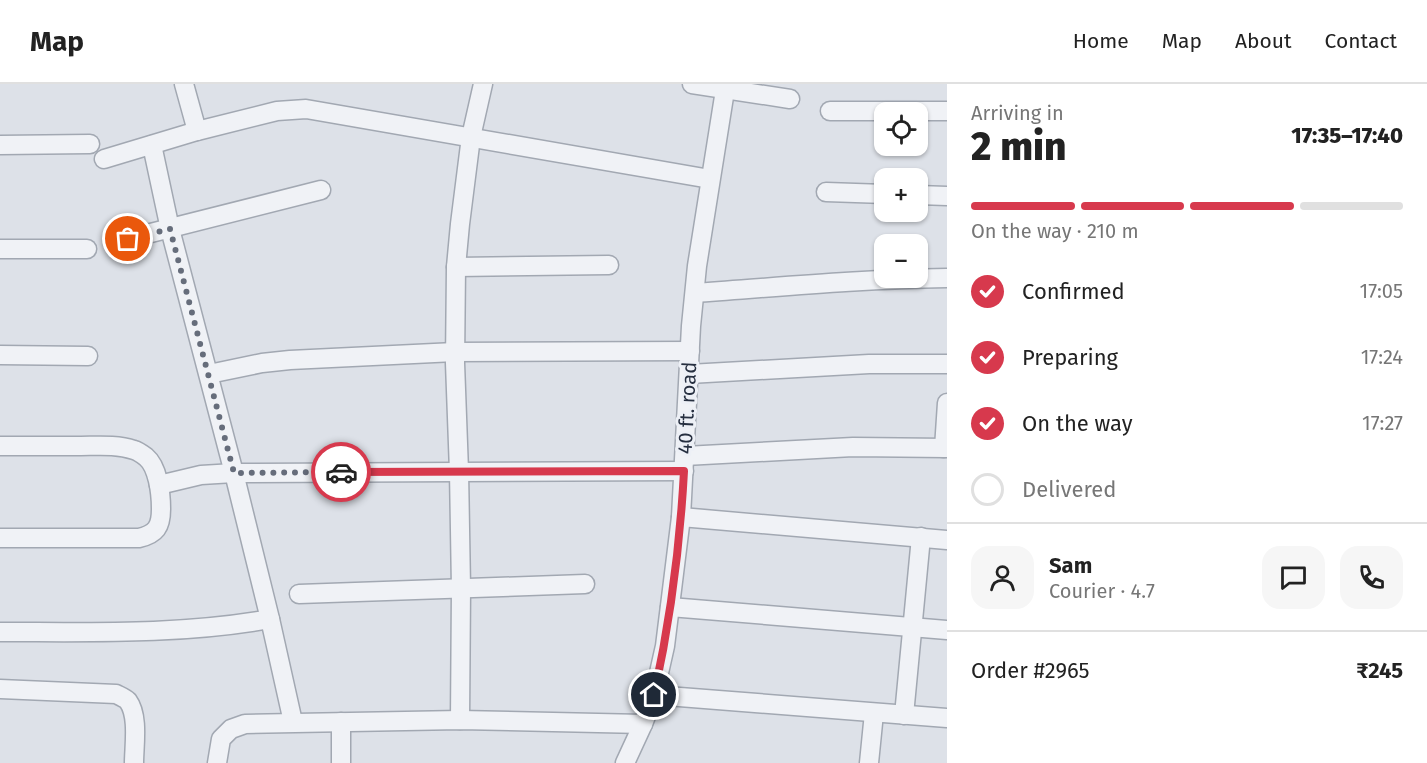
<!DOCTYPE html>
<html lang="en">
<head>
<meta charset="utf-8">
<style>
	:root { --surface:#fff; --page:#f6f6f6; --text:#222; --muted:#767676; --line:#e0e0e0; --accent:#d7394d }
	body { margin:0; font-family:"Fira Sans",sans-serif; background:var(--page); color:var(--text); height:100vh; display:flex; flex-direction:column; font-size:22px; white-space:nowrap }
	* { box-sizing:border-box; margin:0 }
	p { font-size:20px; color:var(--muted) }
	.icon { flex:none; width:33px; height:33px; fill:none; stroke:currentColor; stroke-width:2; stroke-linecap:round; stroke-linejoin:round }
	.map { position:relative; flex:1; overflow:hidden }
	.details { display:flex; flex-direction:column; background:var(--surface); width:480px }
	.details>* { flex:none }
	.tools { position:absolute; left:874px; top:18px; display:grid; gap:12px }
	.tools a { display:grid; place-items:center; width:54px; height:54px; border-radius:12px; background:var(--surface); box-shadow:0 2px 4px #0004; font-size:30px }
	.pin { position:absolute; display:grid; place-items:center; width:51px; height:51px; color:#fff; margin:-26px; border:3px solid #fff; border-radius:50%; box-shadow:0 2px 6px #0007 }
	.courier { position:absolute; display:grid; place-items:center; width:60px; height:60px; margin:-30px; border:4px solid #d7394d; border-radius:50%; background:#fff; color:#222; box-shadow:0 2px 8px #0007 }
	.headline em { font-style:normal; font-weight:800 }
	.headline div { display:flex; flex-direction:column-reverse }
	.headline { display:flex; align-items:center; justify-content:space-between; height:102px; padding:0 24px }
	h1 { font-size:39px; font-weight:800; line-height:45px }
	.bar { display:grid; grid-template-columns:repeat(4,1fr); gap:9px 6px; align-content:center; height:72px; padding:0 24px }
	.bar i { height:8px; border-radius:4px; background:var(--line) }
	.bar .on { background:var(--accent) }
	.bar p { grid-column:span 4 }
	.line { display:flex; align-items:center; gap:15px; padding:0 24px; border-top:2px solid var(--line) }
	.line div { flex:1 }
	.round { display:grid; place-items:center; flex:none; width:63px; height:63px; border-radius:18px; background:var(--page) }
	ol { padding:0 24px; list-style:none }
	li { display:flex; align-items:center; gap:18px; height:66px }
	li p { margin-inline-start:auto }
	li .icon { padding:6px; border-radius:50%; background:var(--accent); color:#fff; stroke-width:4 }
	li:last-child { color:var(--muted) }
	li i { width:33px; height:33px; border:3px solid var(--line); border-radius:50% }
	header { display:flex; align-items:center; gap:36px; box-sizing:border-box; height:84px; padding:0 30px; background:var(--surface); border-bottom:2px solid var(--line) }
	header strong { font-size:28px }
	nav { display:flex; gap:33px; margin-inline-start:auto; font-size:21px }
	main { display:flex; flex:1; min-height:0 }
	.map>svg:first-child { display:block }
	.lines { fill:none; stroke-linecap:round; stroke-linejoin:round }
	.street-casing { stroke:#a2a8b2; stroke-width:21 }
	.street { stroke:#f0f2f6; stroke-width:18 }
	.done { stroke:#666d7b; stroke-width:6; stroke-dasharray:0 10.8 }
	.route { stroke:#d7394d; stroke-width:8 }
	.labels { text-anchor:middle; stroke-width:6; stroke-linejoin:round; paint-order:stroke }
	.street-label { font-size:20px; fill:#262f40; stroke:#edf0f6 }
</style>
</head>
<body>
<header>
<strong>Map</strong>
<nav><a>Home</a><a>Map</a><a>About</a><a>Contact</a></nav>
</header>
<main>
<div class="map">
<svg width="947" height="679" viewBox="0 0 947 679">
	<rect width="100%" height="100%" fill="#dde1e8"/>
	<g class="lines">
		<g class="street-casing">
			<g id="street">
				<polyline points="184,0 197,47"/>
				<polyline points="692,0 790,15"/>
				<polyline points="830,27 947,27"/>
				<polyline points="0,61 90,60"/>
				<polyline points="152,61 170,145 234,389 270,535 293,638"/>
				<polyline points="104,75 197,47 277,27 306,25 710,95"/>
				<polyline points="826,108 885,110"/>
				<polyline points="918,111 947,112"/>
				<polyline points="127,155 321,106"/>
				<polyline points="0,165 87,165"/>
				<polyline points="456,183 609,181"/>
				<path d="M695 209C779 203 863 195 947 194"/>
				<polyline points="0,271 88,272"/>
				<polyline points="209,290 262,279 290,276 455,268 690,267"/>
				<polyline points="689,290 869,280 947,280"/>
				<path d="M0 362C26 362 52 362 79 362 97 362 116 360 134 366 138 367 142 370 146 373 158 383 161 409 161 425 161 443 156 450 139 454H0"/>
				<polyline points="944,364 947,319"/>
				<polyline points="685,372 853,363 947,364"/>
				<polyline points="159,401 201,391 234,389 684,387"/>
				<polyline points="681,433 947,456"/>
				<polyline points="299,510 585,500"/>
				<polyline points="670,523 947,546"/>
				<path d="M0 548C90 548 181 551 270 535"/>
				<path d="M0 605 116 610C120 612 125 614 128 617 139 632 134 662 134 679"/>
				<polyline points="654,611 947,634"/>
				<polyline points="904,631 921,453"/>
				<polyline points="460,636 461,504 459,387 455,279 456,183 460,140 471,53 483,0"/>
				<polyline points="217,679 221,655 231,645 245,640 460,636 643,640"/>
				<polyline points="341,679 341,638"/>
				<polyline points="625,679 643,640 654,611 665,562 681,433 691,242 697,182 726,0"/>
				<polyline points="869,679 874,629"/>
			</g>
		</g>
		<use href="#street" class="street"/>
	</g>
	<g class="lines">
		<polyline class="done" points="128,155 170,145 234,389 341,388"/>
		<path class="route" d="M341 388 684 387C680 462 670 538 654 611"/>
	</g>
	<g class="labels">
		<g class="street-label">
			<text transform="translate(687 324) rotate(-87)" y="7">40 ft. road</text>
		</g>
	</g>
</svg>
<div class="tools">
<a><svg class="icon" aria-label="locate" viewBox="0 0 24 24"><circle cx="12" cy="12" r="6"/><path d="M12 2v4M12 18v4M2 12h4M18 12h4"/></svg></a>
<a>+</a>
<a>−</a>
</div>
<div class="pin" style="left:128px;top:155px;background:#ea580c"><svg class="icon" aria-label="bag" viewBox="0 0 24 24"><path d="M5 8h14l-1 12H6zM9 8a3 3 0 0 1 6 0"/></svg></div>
<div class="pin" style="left:654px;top:611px;background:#1f2937"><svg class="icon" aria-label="home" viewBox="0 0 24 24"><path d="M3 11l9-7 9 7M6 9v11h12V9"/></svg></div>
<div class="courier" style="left:341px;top:388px"><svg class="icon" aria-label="car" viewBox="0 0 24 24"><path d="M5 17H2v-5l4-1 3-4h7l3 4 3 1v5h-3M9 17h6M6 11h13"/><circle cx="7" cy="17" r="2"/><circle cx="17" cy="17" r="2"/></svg></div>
</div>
<section class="details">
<div class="headline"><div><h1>2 min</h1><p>Arriving in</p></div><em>17:35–17:40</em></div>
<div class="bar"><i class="on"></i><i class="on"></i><i class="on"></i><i></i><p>On the way · 210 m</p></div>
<ol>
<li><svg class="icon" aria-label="check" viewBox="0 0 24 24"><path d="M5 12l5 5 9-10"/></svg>Confirmed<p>17:05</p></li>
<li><svg class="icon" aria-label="check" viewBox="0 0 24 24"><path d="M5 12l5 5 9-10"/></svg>Preparing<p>17:24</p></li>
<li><svg class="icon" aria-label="check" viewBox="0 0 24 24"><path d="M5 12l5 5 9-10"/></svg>On the way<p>17:27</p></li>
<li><i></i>Delivered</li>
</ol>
<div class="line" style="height:108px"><a class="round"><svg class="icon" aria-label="person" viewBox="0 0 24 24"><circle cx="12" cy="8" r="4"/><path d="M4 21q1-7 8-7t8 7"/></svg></a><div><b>Sam</b><p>Courier · 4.7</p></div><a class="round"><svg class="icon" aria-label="chat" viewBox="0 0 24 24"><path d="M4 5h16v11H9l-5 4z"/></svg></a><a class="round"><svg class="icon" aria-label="phone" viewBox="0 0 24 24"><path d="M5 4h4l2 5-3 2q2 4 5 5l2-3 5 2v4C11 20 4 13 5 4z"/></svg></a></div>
<div class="line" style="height:78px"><div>Order #2965</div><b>₹245</b></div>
</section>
</main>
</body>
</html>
